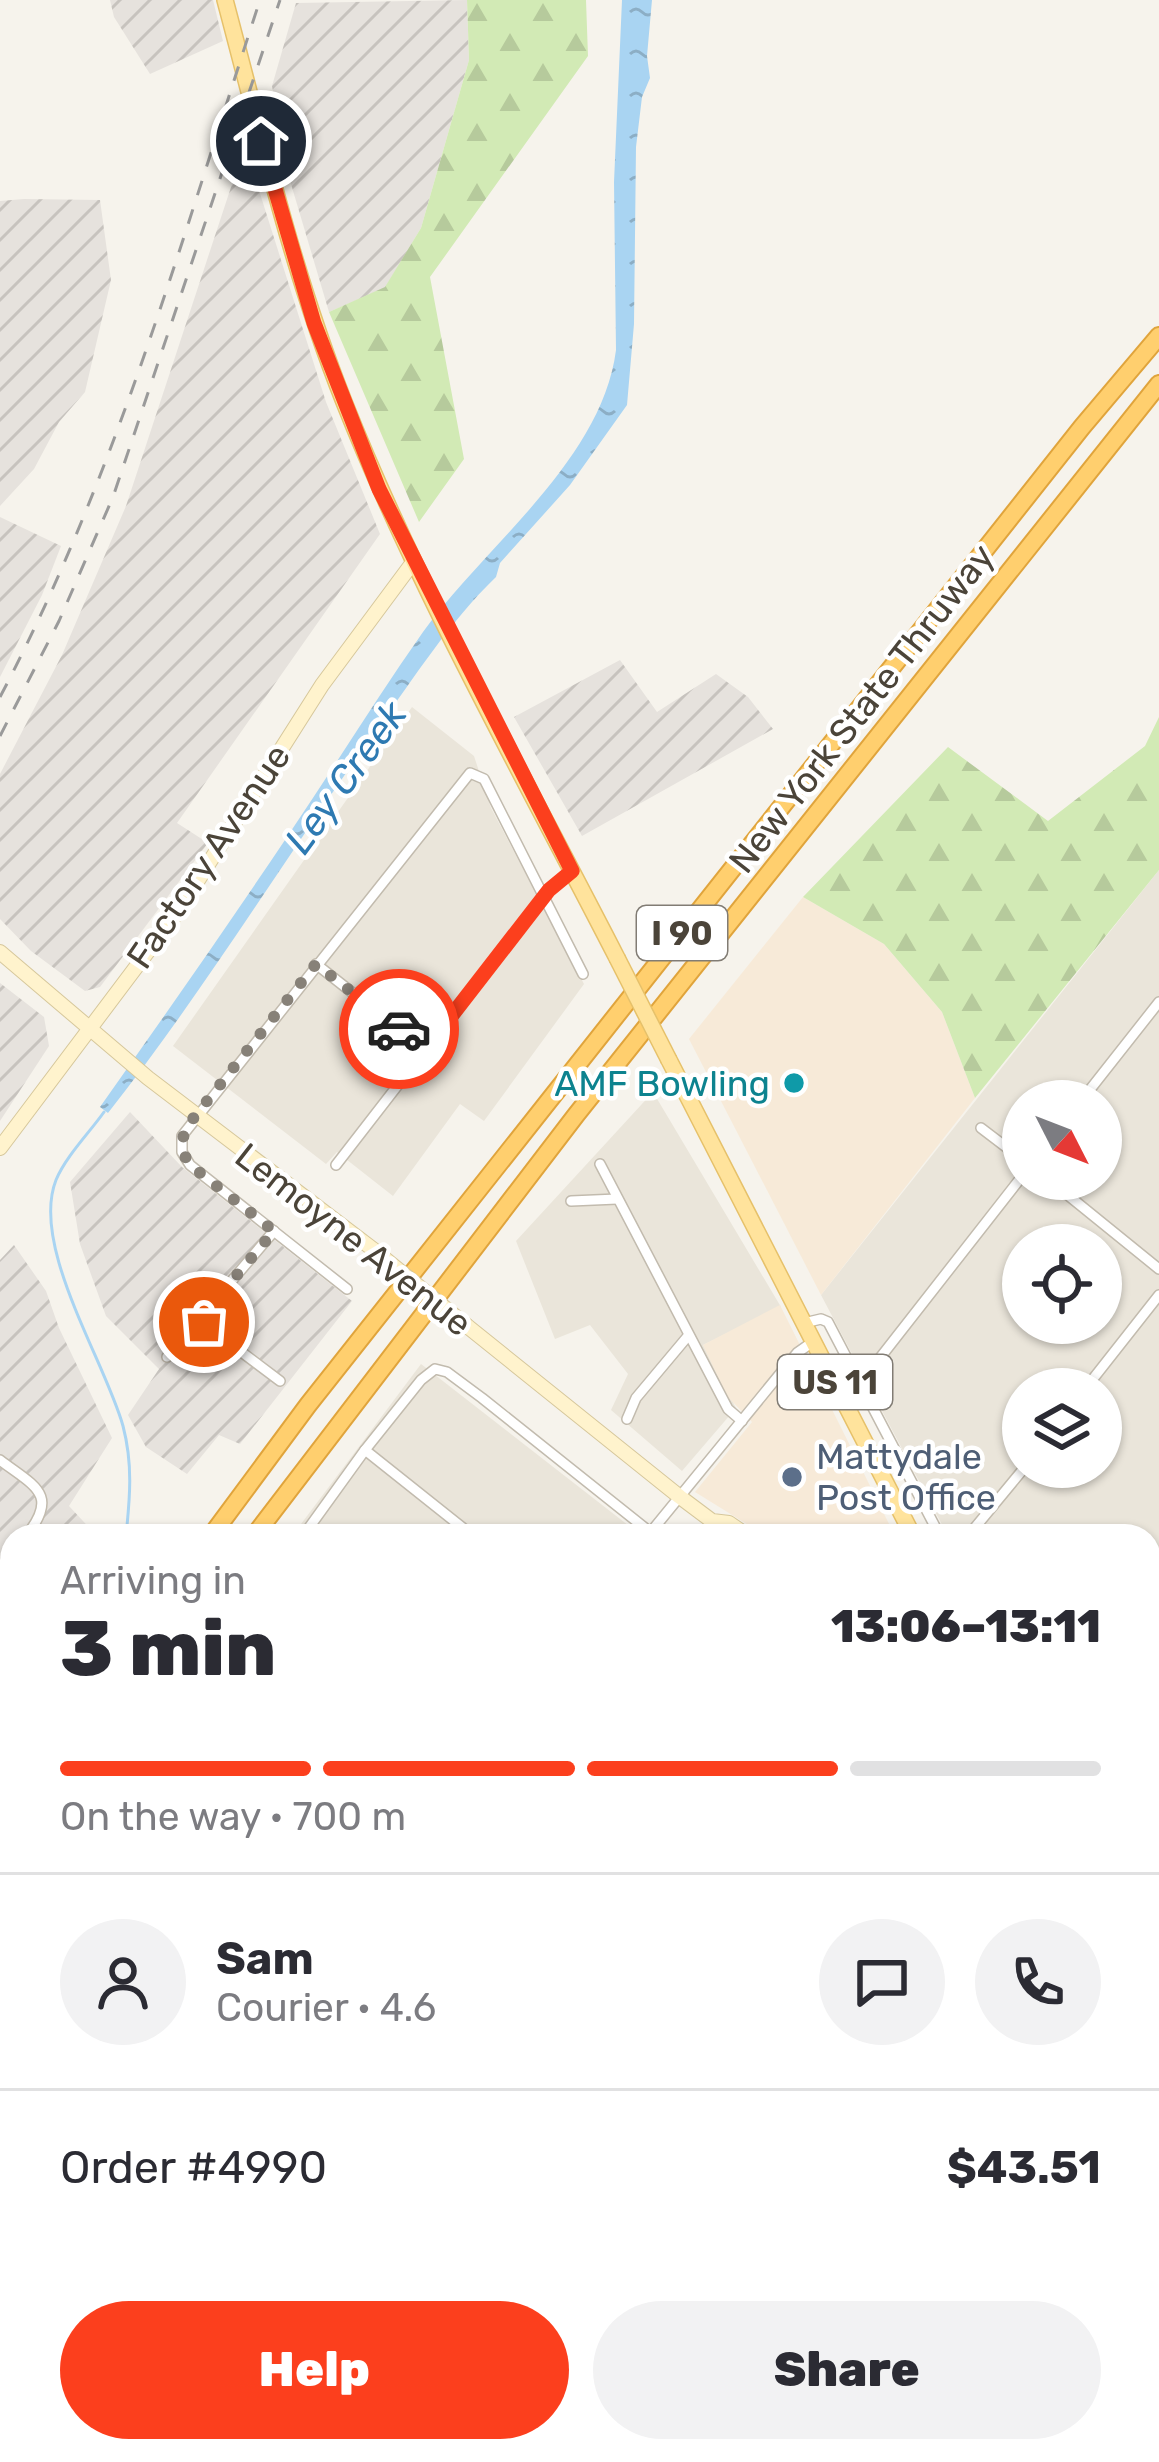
<!DOCTYPE html>
<html lang="en">
<head>
<meta charset="utf-8">
<style>
	:root { --surface:#fff; --page:#f2f2f3; --text:#2b2b33; --muted:#7c7c81; --line:#e1e1e2; --accent:#fc3f1d }
	body { margin:0; font-family:Rubik,sans-serif; background:var(--page); color:var(--text); height:100vh; display:flex; flex-direction:column; font-size:45px; white-space:nowrap }
	* { box-sizing:border-box; margin:0 }
	p { font-size:39px; color:var(--muted) }
	.icon { flex:none; width:66px; height:66px; fill:none; stroke:currentColor; stroke-width:2; stroke-linecap:round; stroke-linejoin:round }
	.map { position:relative; flex:1; overflow:hidden }
	.side { position:absolute; left:0px; top:1524px; width:1161px; height:939px; display:flex; flex-direction:column; background:var(--surface); border-radius:36px 36px 0 0; box-shadow:0 3px 9px #0004 }
	.side>* { flex:none }
	.needle { width:78px; rotate:132deg }
	.buttons { position:absolute; left:1002px; top:1080px; display:grid; gap:24px }
	.buttons a { display:grid; place-items:center; width:120px; height:120px; border-radius:50%; background:var(--surface); box-shadow:0 3px 9px #0004; font-size:60px }
	.pin { position:absolute; display:grid; place-items:center; width:102px; height:102px; color:#fff; margin:-51px; border:6px solid #fff; border-radius:50%; box-shadow:0 3px 12px #0007 }
	.courier { position:absolute; display:grid; place-items:center; width:120px; height:120px; margin:-60px; border:9px solid #fc3f1d; border-radius:50%; background:#fff; color:#222; box-shadow:0 3px 15px #0007 }
	.summary em { font-style:normal; font-weight:800 }
	.summary div { display:flex; flex-direction:column-reverse }
	.summary { display:flex; align-items:center; justify-content:space-between; height:204px; padding:0 60px }
	h1 { font-size:78px; font-weight:800; line-height:90px }
	.bar { display:grid; grid-template-columns:repeat(4,1fr); gap:18px 12px; align-content:center; height:144px; padding:0 60px }
	.bar i { height:15px; border-radius:9px; background:var(--line) }
	.bar .active { background:var(--accent) }
	.bar p { grid-column:span 4 }
	.line { display:flex; align-items:center; gap:30px; padding:0 60px; border-top:3px solid var(--line) }
	.line div { flex:1 }
	.round { display:grid; place-items:center; flex:none; width:126px; height:126px; border-radius:63px; background:var(--page) }
	.action { display:flex; gap:24px; margin-top:auto; padding:24px 60px }
	.action a { flex:1; height:138px; border-radius:72px; background:var(--accent); color:#fff; font-size:48px; font-weight:800; line-height:138px; text-align:center }
	.action a+a { background:var(--page); color:var(--text) }
	.map>svg:first-child { display:block }
	.residential { fill:#eae5da; fill-rule:evenodd }
	.commercial { fill:#f7ead8 }
	.industrial { fill:url(#industrial-furrows) }
	.forest { fill:url(#forest-firs) }
	.water { fill:url(#water-ripples) }
	.lines { fill:none; stroke-linecap:round; stroke-linejoin:round }
	.stream { stroke:#a9d4f2; stroke-width:3 }
	.street-casing { stroke:#c2bbae; stroke-width:12 }
	.secondary-casing { stroke:#d6c79b; stroke-width:16 }
	.primary-casing { stroke:#e6c16a; stroke-width:18 }
	.highway-casing { stroke:#e0a43c; stroke-width:20 }
	.street { stroke:#fff; stroke-width:9 }
	.secondary { stroke:#fff3cd; stroke-width:14 }
	.primary { stroke:#ffe39c; stroke-width:15 }
	.highway { stroke:#ffcf6e; stroke-width:16 }
	.rail { stroke:#9a9a9a; stroke-width:3; stroke-dasharray:15 15; stroke-linecap:butt }
	.secondary-bridge-casing { stroke:#d6c79b; stroke-width:16; stroke-linecap:butt }
	.primary-bridge-casing { stroke:#e6c16a; stroke-width:18; stroke-linecap:butt }
	.secondary-bridge { stroke:#fff3cd; stroke-width:14 }
	.primary-bridge { stroke:#ffe39c; stroke-width:15 }
	.done { stroke:#878178; stroke-width:12; stroke-dasharray:0 21.6 }
	.route { stroke:#fc3f1d; stroke-width:15 }
	.culture-dot { fill:#0f9aa8; stroke:#fff; stroke-width:4.5 }
	.service-dot { fill:#5c6f8a; stroke:#fff; stroke-width:4.5 }
	.labels { text-anchor:middle; stroke-width:9; stroke-linejoin:round; paint-order:stroke }
	.shield { fill:#fff; stroke:#817c74; stroke-width:3 }
	.shield-label { font-size:33px; font-weight:bold; fill:#4b4439 }
	.street-label { font-size:36px; fill:#4b4439; stroke:#fff }
	.culture-label { font-size:36px; fill:#0d838f; stroke:#fff; text-anchor:end }
	.service-label { font-size:36px; fill:#4e5e75; stroke:#fff; text-anchor:start }
	.water-label { font-size:39px; font-style:italic; fill:#2e7ab2; stroke:#fff }
</style>
</head>
<body>
<div class="map">
<svg width="1159" height="2462" viewBox="0 0 1159 2462">
	<defs>
		<pattern id="industrial-furrows" width="10" height="10" patternUnits="userSpaceOnUse" patternTransform="scale(3)"><rect width="10" height="10" fill="#e6e2dd"/><path d="M-1 1l2-2M0 10L10 0M9 11l2-2" fill="none" stroke="#c7c3be"/></pattern>
		<pattern id="forest-firs" width="22" height="20" patternUnits="userSpaceOnUse" patternTransform="scale(3)"><rect width="22" height="20" fill="#d2eab5"/><path d="M5 1l3.5 6h-7zM16 11l3.5 6h-7z" fill="#b6ca9c"/></pattern>
		<pattern id="water-ripples" width="26" height="14" patternUnits="userSpaceOnUse" patternTransform="scale(3)"><rect width="26" height="14" fill="#a9d4f2"/><path d="M2 4q2-2 4 0t4 0M15 11q2-2 4 0t4 0" fill="none" stroke="#8caec5"/></pattern>
	</defs>
	<rect width="100%" height="100%" fill="#f6f3ec"/>
	<g class="residential">
		<polygon points="412,707 474,756 491,808 584,984 484,1121 460,1104 393,1196 337,1152 326,1164 173,1046"/>
		<path d="M1159 870V1772L1149 1767V1536H948L821 1295ZM1023 1101H1101V1179H1023ZM1023 1245H1101V1323H1023ZM1023 1389H1101V1467H1023Z"/>
		<polygon points="653,1092 781,1307 703,1345 736,1408 682,1471 611,1410 628,1374 590,1325 555,1339 516,1241"/>
		<polygon points="421,1364 642,1536 292,1536"/>
		<polygon points="12,1919 12,2451 1149,2451 1149,2090 1159,2098 1159,2462 0,2462 0,1935"/>
	</g>
	<g class="commercial">
		<polygon points="803,897 884,944 942,1012 975,1098 821,1295 689,1039"/>
		<polygon points="780,1305 895,1536 766,1536 695,1492 752,1422 727,1396 703,1345"/>
	</g>
	<g class="industrial">
		<polygon points="110,0 213,0 223,41 150,74 114,17"/>
		<polygon points="467,0 469,60 421,228 385,288 329,312 291,184 272,86 296,3"/>
		<polygon points="234,178 257,184 326,402 380,534 177,823 208,843 100,987 85,991 31,951 0,919 0,774 62,655 126,506"/>
		<polygon points="24,199 100,200 111,280 85,392 59,422 34,469 0,506 0,201"/>
		<polygon points="0,517 61,546 42,595 0,677"/>
		<polygon points="620,660 657,712 716,674 748,697 773,729 582,836 514,717"/>
		<polygon points="0,983 44,1017 49,1046 0,1121"/>
		<polygon points="130,1112 182,1167 352,1301 240,1444 219,1435 187,1474 146,1447 128,1415 159,1369 106,1316 80,1244 70,1182"/>
		<polygon points="14,1245 46,1291 59,1328 112,1438 69,1506 97,1536 12,1536 12,1690 0,1706 0,1260"/>
	</g>
	<g class="forest">
		<polygon points="467,0 586,0 588,56 430,277 464,459 419,522 329,312 385,287 421,228 469,60"/>
		<polygon points="1159,717 1159,870 975,1098 942,1012 884,944 803,897 948,747 1048,821 1145,746"/>
	</g>
	<path class="water" d="M622 0H652L647 56 650 78 642 97 636 147 634 324 627 405 570 485 500 563 496 577C450 621 414 678 377 729 286 856 205 990 108 1113L100 1107C163 1018 226 928 287 837 333 769 376 699 423 632 485 546 602 460 616 350L614 182Z"/>
	<g class="lines">
		<g class="stream">
			<path d="M104 1112C90 1132 66 1156 56 1180 30 1246 105 1361 123 1426 133 1464 130 1497 126 1536"/>
			<polyline points="0,1722 12,1706"/>
		</g>
		<g class="street-casing">
			<g id="street">
				<polyline points="316,964 425,1050"/>
				<polyline points="1081,1101 1159,1002"/>
				<polyline points="981,1128 1023,1160"/>
				<polyline points="600,1164 728,1409 742,1421"/>
				<polyline points="336,1165 549,890 572,871"/>
				<polyline points="1048,1179 1159,1269"/>
				<polyline points="571,1201 617,1199"/>
				<polyline points="347,1289 190,1165 182,1152 182,1136 470,773 484,779 583,974"/>
				<polyline points="199,1320 280,1381"/>
				<polyline points="804,1323 821,1319 828,1322 940,1536"/>
				<polyline points="167,1357 274,1231"/>
				<polyline points="836,1386 858,1378 876,1363 1023,1175"/>
				<polyline points="1085,1389 1159,1295"/>
				<polyline points="627,1419 636,1398 688,1336"/>
				<polyline points="365,1450 473,1536"/>
				<path d="M0 1460C34 1486 60 1494 26 1536"/>
				<polyline points="650,1533 797,1353 814,1341"/>
				<polyline points="303,1536 365,1450 421,1380 435,1369 447,1372 482,1398 655,1536"/>
				<polyline points="968,1536 1025,1467"/>
				<polyline points="0,1569 12,1554"/>
				<polyline points="1149,1611 1159,1598"/>
				<polyline points="1149,1861 1159,1851"/>
				<polyline points="12,1939 12,1942"/>
				<polyline points="0,2087 12,2097"/>
				<polyline points="0,2217 12,2203"/>
				<polyline points="1149,2220 1159,2208"/>
				<polyline points="0,2363 12,2347"/>
				<polyline points="0,2406 12,2415"/>
				<polyline points="57,2451 70,2462"/>
				<polyline points="456,2451 470,2462"/>
				<polyline points="643,2451 656,2462"/>
				<polyline points="1056,2451 1069,2462"/>
				<polyline points="958,2462 967,2451"/>
			</g>
		</g>
		<g class="secondary-casing">
			<g id="secondary">
				<polyline points="0,952 148,1078 374,1250"/>
				<polyline points="0,1148 179,910 322,685 414,561"/>
				<polyline points="467,1326 680,1497 712,1521 729,1523 748,1536"/>
				<polyline points="689,2462 698,2451"/>
			</g>
		</g>
		<g class="primary-casing">
			<g id="primary">
				<path d="M225 0C261 135 292 271 344 402 420 593 523 775 617 958"/>
				<polyline points="669,1060 913,1536"/>
				<polyline points="1149,1925 1159,1936"/>
				<polyline points="1149,1967 1159,1975"/>
			</g>
		</g>
		<g class="highway-casing">
			<g id="highway">
				<polyline points="211,1536 308,1405 1082,427 1159,336"/>
				<polyline points="254,1536 576,1115 1159,384"/>
				<polyline points="0,1828 12,1812"/>
				<polyline points="0,1885 12,1869"/>
			</g>
		</g>
		<use href="#street" class="street"/>
		<use href="#secondary" class="secondary"/>
		<use href="#primary" class="primary"/>
		<use href="#highway" class="highway"/>
		<g class="rail">
			<path d="M0 697C116 477 183 235 260 0"/>
			<polyline points="0,736 59,621 113,497 280,0"/>
		</g>
		<g class="secondary-bridge-casing">
			<polyline id="secondary-bridge" points="374,1250 467,1326"/>
		</g>
		<g class="primary-bridge-casing">
			<polyline id="primary-bridge" points="617,958 669,1060"/>
		</g>
		<use href="#secondary-bridge" class="secondary-bridge"/>
		<use href="#primary-bridge" class="primary-bridge"/>
	</g>
	<g class="lines">
		<polyline class="done" points="204,1322 199,1320 274,1231 190,1165 182,1151 184,1130 316,964 399,1029"/>
		<polyline class="route" points="261,141 314,323 379,489 572,871 549,890 425,1050 399,1029"/>
	</g>
	<circle class="culture-dot" cx="794" cy="1083" r="12"/>
	<circle class="service-dot" cx="792" cy="1477" r="12"/>
	<g class="labels">
		<g class="shield">
			<rect x="637" y="906" width="90" height="54" rx="9"/>
			<rect x="778" y="1355" width="114" height="54" rx="9"/>
		</g>
		<g class="shield-label">
			<text x="682" y="945">I 90</text>
			<text x="835" y="1394">US 11</text>
		</g>
		<g class="street-label">
			<text transform="translate(861 708) rotate(-52)" y="13">New York State Thruway</text>
			<text transform="translate(208 856) rotate(-56)" y="13">Factory Avenue</text>
			<text transform="translate(354 1239) rotate(38)" y="13">Lemoyne Avenue</text>
		</g>
		<g class="culture-label">
			<text x="770" y="1096">AMF Bowling</text>
		</g>
		<g class="service-label">
			<text x="816" y="1469">Mattydale<tspan x="816" dy="41">Post Office</tspan></text>
		</g>
		<g class="water-label">
			<text transform="translate(345 777) rotate(-54)" y="14">Ley Creek</text>
		</g>
	</g>
</svg>
<div class="buttons">
<a><svg class="needle" viewBox="-14 -14 28 28"><path d="M0-13l5 13h-10z" fill="#e53935"/><path d="M0 13l5-13h-10z" fill="#7c7c81"/></svg></a>
<a><svg class="icon" aria-label="locate" viewBox="0 0 24 24"><circle cx="12" cy="12" r="6"/><path d="M12 2v4M12 18v4M2 12h4M18 12h4"/></svg></a>
<a><svg class="icon" aria-label="layers" viewBox="0 0 24 24"><path d="M12 4l9 5-9 5-9-5zM3 14l9 5 9-5"/></svg></a>
</div>
<div class="pin" style="left:204px;top:1322px;background:#ea580c"><svg class="icon" aria-label="bag" viewBox="0 0 24 24"><path d="M5 8h14l-1 12H6zM9 8a3 3 0 0 1 6 0"/></svg></div>
<div class="pin" style="left:261px;top:141px;background:#1f2937"><svg class="icon" aria-label="home" viewBox="0 0 24 24"><path d="M3 11l9-7 9 7M6 9v11h12V9"/></svg></div>
<div class="courier" style="left:399px;top:1029px"><svg class="icon" aria-label="car" viewBox="0 0 24 24"><path d="M5 17H2v-5l4-1 3-4h7l3 4 3 1v5h-3M9 17h6M6 11h13"/><circle cx="7" cy="17" r="2"/><circle cx="17" cy="17" r="2"/></svg></div>
<section class="side">
<div class="summary"><div><h1>3 min</h1><p>Arriving in</p></div><em>13:06–13:11</em></div>
<div class="bar"><i class="active"></i><i class="active"></i><i class="active"></i><i></i><p>On the way · 700 m</p></div>
<div class="line" style="height:216px"><a class="round"><svg class="icon" aria-label="person" viewBox="0 0 24 24"><circle cx="12" cy="8" r="4"/><path d="M4 21q1-7 8-7t8 7"/></svg></a><div><b>Sam</b><p>Courier · 4.6</p></div><a class="round"><svg class="icon" aria-label="chat" viewBox="0 0 24 24"><path d="M4 5h16v11H9l-5 4z"/></svg></a><a class="round"><svg class="icon" aria-label="phone" viewBox="0 0 24 24"><path d="M5 4h4l2 5-3 2q2 4 5 5l2-3 5 2v4C11 20 4 13 5 4z"/></svg></a></div>
<div class="line" style="height:156px"><div>Order #4990</div><b>$43.51</b></div>
<div class="action"><a>Help</a><a>Share</a></div>
</section>
</div>
</body>
</html>
